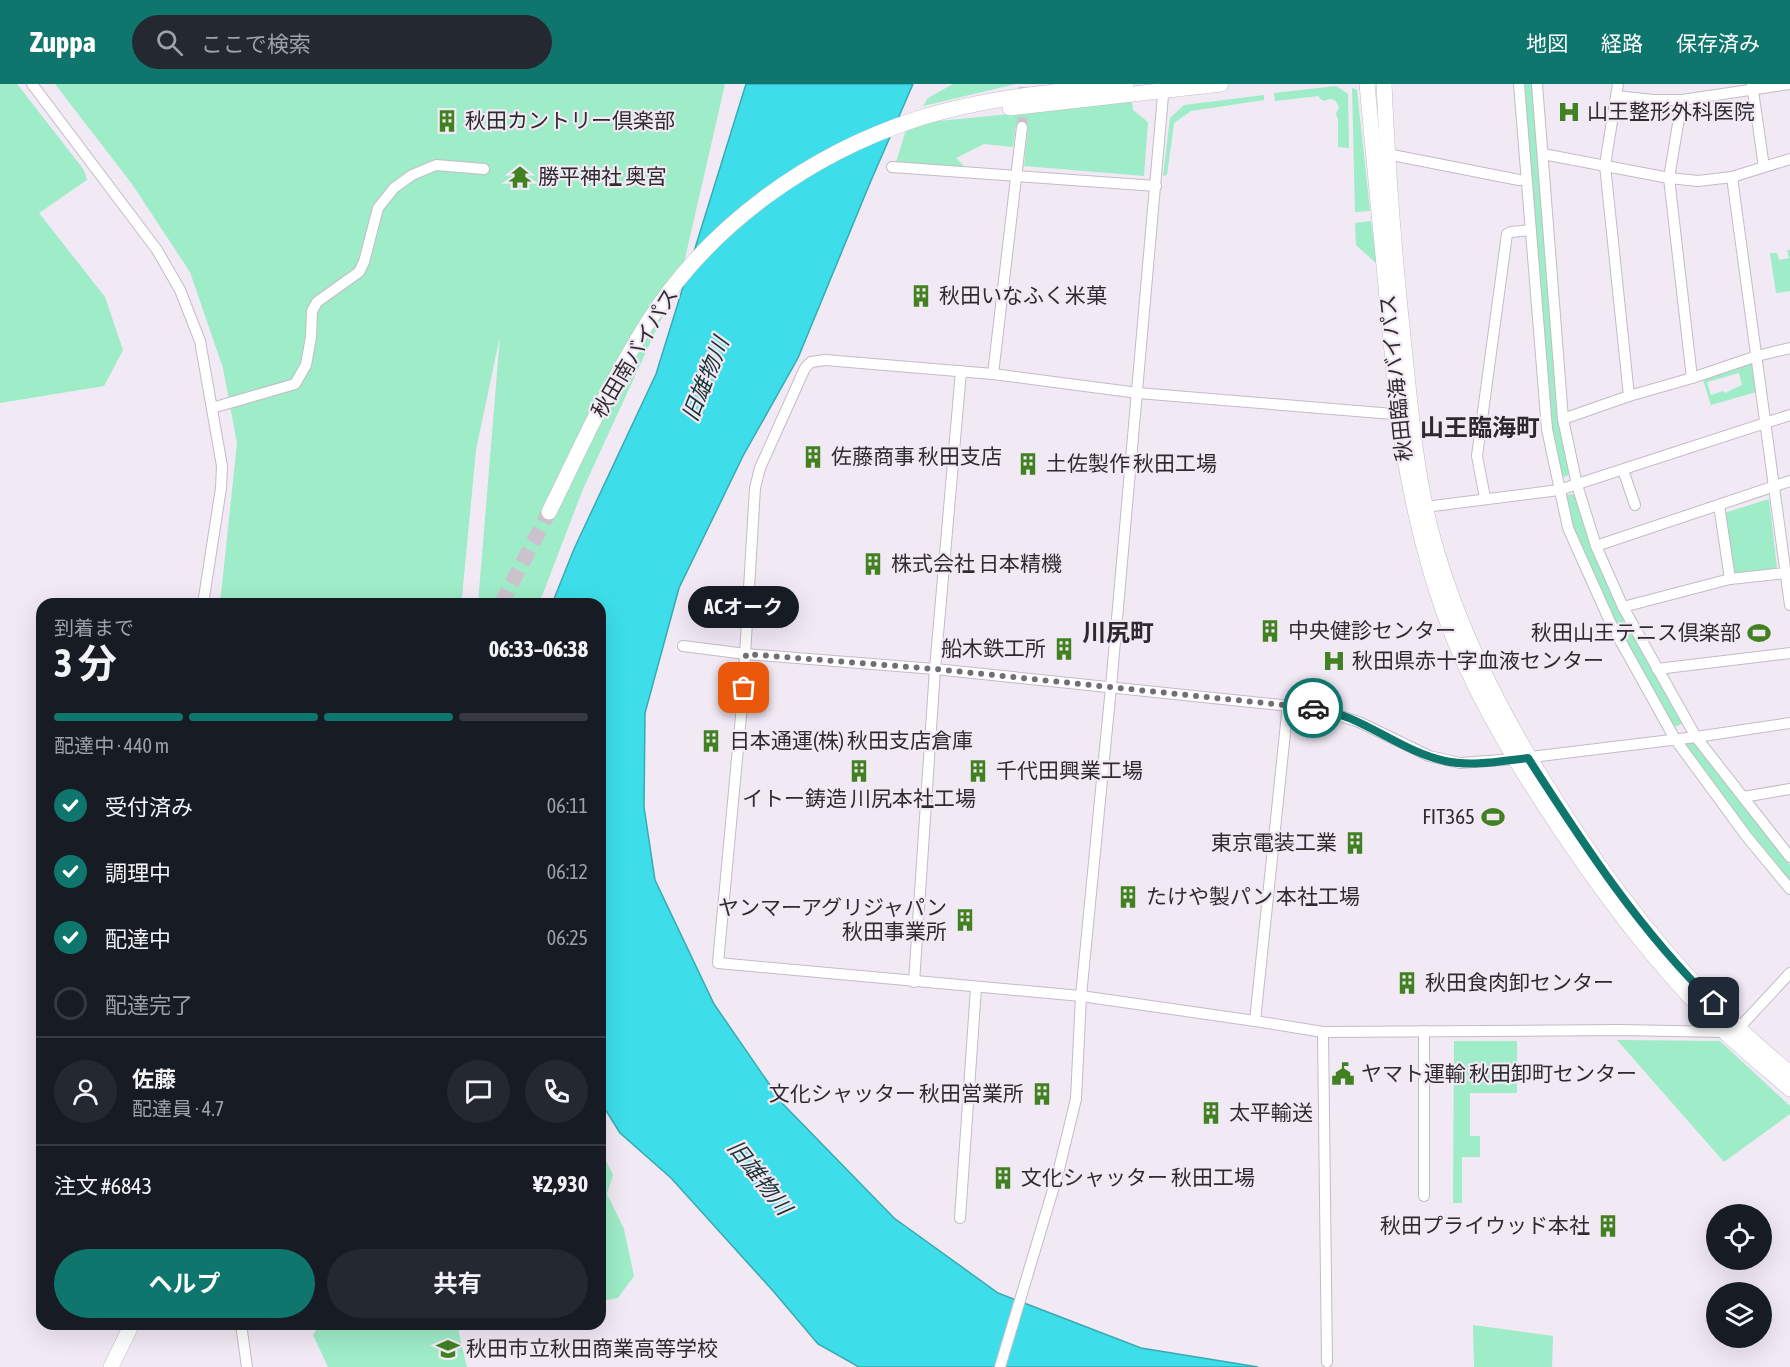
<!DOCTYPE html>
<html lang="ja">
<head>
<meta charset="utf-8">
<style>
	:root { --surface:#171b24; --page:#242831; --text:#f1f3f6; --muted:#9ea1a6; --line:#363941; --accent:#0f766e }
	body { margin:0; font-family:"Asap Condensed","Noto Sans JP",sans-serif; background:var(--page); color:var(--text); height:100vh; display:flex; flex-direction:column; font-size:22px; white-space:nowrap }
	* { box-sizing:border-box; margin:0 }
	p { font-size:20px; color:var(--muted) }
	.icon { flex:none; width:33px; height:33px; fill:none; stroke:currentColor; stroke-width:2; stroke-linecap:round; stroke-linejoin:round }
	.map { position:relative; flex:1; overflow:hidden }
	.details { position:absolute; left:36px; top:514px; width:570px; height:732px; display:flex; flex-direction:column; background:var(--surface); border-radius:18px; box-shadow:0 6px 24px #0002 }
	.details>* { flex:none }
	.fabs { position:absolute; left:1706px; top:1120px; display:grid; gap:12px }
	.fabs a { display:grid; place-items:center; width:66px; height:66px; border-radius:50%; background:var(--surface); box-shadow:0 6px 24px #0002; font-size:30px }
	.pin { position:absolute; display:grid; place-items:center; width:51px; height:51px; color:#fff; margin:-26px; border-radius:12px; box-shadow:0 3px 9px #0006 }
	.courier { position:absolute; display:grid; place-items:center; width:60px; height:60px; margin:-30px; border:4px solid #0f766e; border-radius:50%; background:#fff; color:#222; box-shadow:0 2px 8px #0007 }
	.bubble { position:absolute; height:42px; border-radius:21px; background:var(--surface); box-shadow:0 6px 24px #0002; font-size:20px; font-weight:700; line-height:42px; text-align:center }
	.overview em { font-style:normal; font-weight:700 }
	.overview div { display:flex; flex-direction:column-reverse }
	.overview { display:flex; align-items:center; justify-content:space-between; height:102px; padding:0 18px }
	h1 { font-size:39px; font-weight:700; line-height:45px }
	.bar { display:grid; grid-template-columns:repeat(4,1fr); gap:9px 6px; align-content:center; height:72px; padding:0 18px }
	.bar i { height:8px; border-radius:4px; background:var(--line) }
	.bar .active { background:var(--accent) }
	.bar p { grid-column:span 4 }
	.line { display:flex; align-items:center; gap:15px; padding:0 18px; border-top:2px solid var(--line) }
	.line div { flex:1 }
	.round { display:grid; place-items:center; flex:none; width:63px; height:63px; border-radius:32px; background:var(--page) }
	ol { padding:0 18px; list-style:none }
	li { display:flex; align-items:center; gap:18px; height:66px }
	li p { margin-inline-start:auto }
	li .icon { padding:6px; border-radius:50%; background:var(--accent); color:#fff; stroke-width:4 }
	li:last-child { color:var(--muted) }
	li i { width:33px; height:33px; border:3px solid var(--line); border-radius:50% }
	.button { display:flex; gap:12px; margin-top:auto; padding:12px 18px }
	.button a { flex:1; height:69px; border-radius:36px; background:var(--accent); color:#fff; font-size:24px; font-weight:700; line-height:69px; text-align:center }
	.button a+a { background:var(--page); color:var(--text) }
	header { display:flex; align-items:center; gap:36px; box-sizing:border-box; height:84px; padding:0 30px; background:var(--accent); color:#fff }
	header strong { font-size:28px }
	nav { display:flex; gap:33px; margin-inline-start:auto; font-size:21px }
	.search { width:420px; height:54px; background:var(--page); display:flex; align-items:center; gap:15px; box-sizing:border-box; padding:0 21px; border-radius:33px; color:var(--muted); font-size:22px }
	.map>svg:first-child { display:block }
	.green { fill:#9eecc8; fill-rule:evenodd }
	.water { fill:#3ddeea; stroke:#39a9b2; stroke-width:1.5 }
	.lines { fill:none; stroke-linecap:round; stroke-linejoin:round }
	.minor-tunnel { stroke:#cac3cd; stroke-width:10; stroke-dasharray:10 5; stroke-linecap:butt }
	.highway-tunnel { stroke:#cac3cd; stroke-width:15; stroke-dasharray:15 8; stroke-linecap:butt }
	.minor-casing { stroke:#c3bcc6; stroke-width:12 }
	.highway-casing { stroke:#c3bcc6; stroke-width:16 }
	.minor { stroke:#fff; stroke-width:10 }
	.highway { stroke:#fff; stroke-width:15 }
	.done { stroke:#736e75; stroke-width:6; stroke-dasharray:0 10.8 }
	.route { stroke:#0f766e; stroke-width:8 }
	.labels { text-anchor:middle; stroke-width:4.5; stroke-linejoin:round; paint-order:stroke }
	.poi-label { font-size:21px; fill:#2f2c30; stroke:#f1e9f4; text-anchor:start }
	.street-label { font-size:21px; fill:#2f2c30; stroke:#f1e9f4 }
	.water-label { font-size:22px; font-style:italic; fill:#1a3436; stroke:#f1e9f4 }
	.quarter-label { font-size:24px; font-weight:bold; fill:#2e2830; stroke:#f1e9f4 }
</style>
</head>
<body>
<header>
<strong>Zuppa</strong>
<div class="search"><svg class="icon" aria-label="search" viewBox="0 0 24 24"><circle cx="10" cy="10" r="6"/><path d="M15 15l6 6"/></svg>ここで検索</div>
<nav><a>地図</a><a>経路</a><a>保存済み</a></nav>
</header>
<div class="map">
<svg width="1790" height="1283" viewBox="0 0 1790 1283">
	<rect width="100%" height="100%" fill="#f1e9f4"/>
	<g class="green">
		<polygon points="0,0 17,0 84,86 87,96 39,129 105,213 123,266 104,302 0,319"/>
		<polygon points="55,0 725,0 681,192 583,405 539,520 478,520 500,252 476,366 462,513 457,520 220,520 237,359 223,284 190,188 132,100"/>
		<polygon points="953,0 1016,0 923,22 928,14"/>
		<polygon points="1522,0 1535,0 1569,391 1564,393 1561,392 1549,345"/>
		<polygon points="1336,2 1348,10 1349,64 1338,63 1338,35 1336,30 1339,23 1335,16 1329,15 1324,17 1320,15 1319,12 1275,17 1274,9"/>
		<polygon points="1352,4 1357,6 1370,127 1355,128"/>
		<polygon points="1264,11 1264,16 1191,27 1174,39 1167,91 1163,92 1170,34 1184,21"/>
		<polygon points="1132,18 1133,26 1148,38 1144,92 1024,82 1028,41 1016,41 1013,63 984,60 956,74 965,83 896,78 906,46 928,38"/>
		<polygon points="1371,137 1377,180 1356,161 1355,139"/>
		<polygon points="1787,166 1790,166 1790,207 1776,209 1770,169 1777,169 1779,176 1789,174"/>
		<path d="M1749 278 1754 284 1756 308 1711 321 1702 293ZM1739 289 1742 301 1725 309 1723 307 1711 311 1707 298Z"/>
		<polygon points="1572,410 1577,412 1594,462 1684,636 1682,640 1674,643 1588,487 1564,417 1567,411"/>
		<polygon points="1769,415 1777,484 1734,491 1724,429"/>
		<polygon points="1691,655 1790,781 1790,796 1731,725 1686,663 1685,658"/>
		<polygon points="1617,956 1720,957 1790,1022 1790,1030 1724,1078"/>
		<polygon points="1454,957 1517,957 1517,1009 1470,1009 1470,1052 1480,1052 1480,1073 1462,1073 1462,1119 1453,1119"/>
		<polygon points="600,1065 613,1091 607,1110 624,1145 634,1192 618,1214 600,1217"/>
		<polygon points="320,1240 457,1241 467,1283 328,1283 313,1251"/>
		<polygon points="1473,1241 1553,1252 1552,1283 1474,1283"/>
	</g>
	<polygon class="water" points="746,0 913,0 870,99 798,274 743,372 679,504 645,629 644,723 655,796 714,920 783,1020 894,1134 998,1209 1141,1264 1258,1283 859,1283 818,1260 774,1208 671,1094 620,1049 600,1017 600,520 552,520 574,465 656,290"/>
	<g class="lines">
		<polyline class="minor-tunnel" points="1022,43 1024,0"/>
		<polyline class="highway-tunnel" points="501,520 549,428"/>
		<g class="minor-casing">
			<g id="minor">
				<polyline points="32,0 157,166 180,206 200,257 222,382 221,404 203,520"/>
				<polyline points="1519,0 1547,345 1568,444 1611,540 1675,655 1747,753 1790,805"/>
				<polyline points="1537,0 1563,335 1577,401 1596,462 1623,523 1696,653 1790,773"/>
				<polyline points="1618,0 1605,81 1629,312"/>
				<polyline points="1752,0 1764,83"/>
				<polyline points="1616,12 1653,16 1682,16 1790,0"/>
				<polyline points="1682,16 1669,94 1692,294"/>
				<polyline points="1387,70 1519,96"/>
				<polyline points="1543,70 1669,94 1698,97 1732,93 1790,75"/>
				<polyline points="892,83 1156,102"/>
				<polyline points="1732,93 1790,521"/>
				<polyline points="993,290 1022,43"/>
				<polyline points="212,324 295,300 306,281 311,253 312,227 317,218 359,188 364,178 378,124 394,104 412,91 436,81 484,85"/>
				<polyline points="1405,331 1138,309 993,290 825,276 811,278 805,284 760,384 755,404 742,621 718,879 1081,912 1255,937 1323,948 1620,946 1724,948 1739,944 1790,889"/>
				<polyline points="1563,335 1629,312 1692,294 1757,272 1790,264"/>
				<polyline points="1623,386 1635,421"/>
				<polyline points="1485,414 1477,372 1507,150 1511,148 1531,146"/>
				<polyline points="1719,421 1730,495"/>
				<polyline points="1425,423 1559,406 1790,331"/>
				<polyline points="1596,462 1790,397"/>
				<polyline points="1623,523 1730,495 1786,489"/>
				<polyline points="683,562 746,570 935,585 1319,625 1359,638 1429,672 1460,679 1515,675 1696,653 1790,639"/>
				<polyline points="1657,585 1790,569"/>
				<polyline points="1743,713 1790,705"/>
				<polyline points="914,898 935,585 961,287"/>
				<polyline points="1255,937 1288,620"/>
				<polyline points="1323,948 1327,1278"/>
				<polyline points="1424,1112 1424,947"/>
				<polyline points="960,1134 976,904"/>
				<polyline points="241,1240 247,1283"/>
				<polyline points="1000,1283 1058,1089 1076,1015 1081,912 1111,603 1164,0"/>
			</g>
		</g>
		<g class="highway-casing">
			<g id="highway">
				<path d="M1367 0 1398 331C1409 408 1425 483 1454 555 1481 622 1520 685 1560 745 1608 816 1662 889 1725 948 1746 968 1768 986 1790 1005"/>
				<path d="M1384 0C1388 91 1395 182 1405 272 1411 330 1416 387 1430 443 1455 541 1501 631 1555 715 1619 817 1696 913 1790 989"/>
				<polyline points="1010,24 1221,0"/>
				<path d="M549 428C581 363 611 296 650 235 711 140 810 70 917 35 983 14 1057 7 1126 0"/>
				<polyline points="111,1283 132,1240"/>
			</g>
		</g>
		<use href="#minor" class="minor"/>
		<use href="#highway" class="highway"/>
	</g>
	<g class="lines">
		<polyline class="done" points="744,604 746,570 935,585 1313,624"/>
		<path class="route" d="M1313 624C1361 630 1399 667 1445 677 1472 683 1502 677 1528 674 1584 761 1640 847 1714 919"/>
	</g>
	<defs>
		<g id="hospital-bare" transform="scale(1.8)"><path d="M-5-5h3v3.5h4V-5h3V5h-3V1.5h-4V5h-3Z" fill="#418121" stroke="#f1e9f4" stroke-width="2.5" paint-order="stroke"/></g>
		<g id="building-bare" transform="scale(1.8)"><path d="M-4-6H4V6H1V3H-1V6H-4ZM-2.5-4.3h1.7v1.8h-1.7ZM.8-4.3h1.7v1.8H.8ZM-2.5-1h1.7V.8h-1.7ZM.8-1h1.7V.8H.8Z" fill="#418121" stroke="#f1e9f4" stroke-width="2.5" paint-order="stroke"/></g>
		<g id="temple-bare" transform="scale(1.8)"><path d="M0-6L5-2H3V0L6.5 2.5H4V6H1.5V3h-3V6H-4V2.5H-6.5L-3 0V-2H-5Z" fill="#418121" stroke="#f1e9f4" stroke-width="2.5" paint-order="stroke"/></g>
		<g id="stadium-bare" transform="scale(1.8)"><path d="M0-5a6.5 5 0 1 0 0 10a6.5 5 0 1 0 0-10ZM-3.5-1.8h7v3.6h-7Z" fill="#418121" stroke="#f1e9f4" stroke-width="2.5" paint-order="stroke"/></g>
		<g id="civic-bare" transform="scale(1.8)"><path d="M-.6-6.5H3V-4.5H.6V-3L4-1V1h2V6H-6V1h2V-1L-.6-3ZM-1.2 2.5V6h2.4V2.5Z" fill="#418121" stroke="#f1e9f4" stroke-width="2.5" paint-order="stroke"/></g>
		<g id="school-bare" transform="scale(1.8)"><path d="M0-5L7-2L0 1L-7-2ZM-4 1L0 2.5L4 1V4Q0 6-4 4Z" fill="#418121" stroke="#f1e9f4" stroke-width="2.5" paint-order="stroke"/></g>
	</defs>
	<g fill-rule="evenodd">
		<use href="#hospital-bare" x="1569" y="28"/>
		<use href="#building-bare" x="447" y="37"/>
		<use href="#temple-bare" x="520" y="93"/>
		<use href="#building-bare" x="921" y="212"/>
		<use href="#building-bare" x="813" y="373"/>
		<use href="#building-bare" x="1028" y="380"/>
		<use href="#building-bare" x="873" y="480"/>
		<use href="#building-bare" x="1270" y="547"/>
		<use href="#stadium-bare" x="1759" y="549"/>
		<use href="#building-bare" x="1064" y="565"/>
		<use href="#hospital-bare" x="1334" y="577"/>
		<use href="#building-bare" x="711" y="657"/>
		<use href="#building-bare" x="859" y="687"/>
		<use href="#building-bare" x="978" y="687"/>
		<use href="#stadium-bare" x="1493" y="733"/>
		<use href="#building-bare" x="1355" y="759"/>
		<use href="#building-bare" x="1128" y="813"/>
		<use href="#building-bare" x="965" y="836"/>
		<use href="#building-bare" x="1407" y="899"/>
		<use href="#civic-bare" x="1343" y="990"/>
		<use href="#building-bare" x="1042" y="1010"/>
		<use href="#building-bare" x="1211" y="1029"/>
		<use href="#building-bare" x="1003" y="1094"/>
		<use href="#building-bare" x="1608" y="1142"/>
		<use href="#school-bare" x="448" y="1265"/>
	</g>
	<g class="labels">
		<g class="poi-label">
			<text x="1587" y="35">山王整形外科医院</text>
			<text x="465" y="44">秋田カントリー倶楽部</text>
			<text x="538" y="100">勝平神社 奥宮</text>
			<text x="939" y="219">秋田いなふく米菓</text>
			<text x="831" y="380">佐藤商事 秋田支店</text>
			<text x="1046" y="387">土佐製作 秋田工場</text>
			<text x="891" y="487">株式会社 日本精機</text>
			<text x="1288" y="554">中央健診センター</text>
			<text x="1741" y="556" text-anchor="end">秋田山王テニス倶楽部</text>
			<text x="1046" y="572" text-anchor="end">船木鉄工所</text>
			<text x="1352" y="584">秋田県赤十字血液センター</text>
			<text x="729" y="664">日本通運(株) 秋田支店倉庫</text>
			<text x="996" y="694">千代田興業工場</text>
			<text x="859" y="722" text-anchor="middle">イトー鋳造 川尻本社工場</text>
			<text x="1475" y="740" text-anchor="end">FIT365</text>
			<text x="1337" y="766" text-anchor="end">東京電装工業</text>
			<text x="1146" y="820">たけや製パン 本社工場</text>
			<text x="947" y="831" text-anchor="end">ヤンマーアグリジャパン<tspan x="947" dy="24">秋田事業所</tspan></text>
			<text x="1425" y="906">秋田食肉卸センター</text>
			<text x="1361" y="997">ヤマト運輸 秋田卸町センター</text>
			<text x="1024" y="1017" text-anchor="end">文化シャッター 秋田営業所</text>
			<text x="1229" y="1036">太平輸送</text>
			<text x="1021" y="1101">文化シャッター 秋田工場</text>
			<text x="1590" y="1149" text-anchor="end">秋田プライウッド本社</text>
			<text x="466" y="1272">秋田市立秋田商業高等学校</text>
		</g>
		<g class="street-label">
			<text transform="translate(635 269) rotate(-59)" y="7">秋田南バイパス</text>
			<text transform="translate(1396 294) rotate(-96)" y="7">秋田臨海バイパス</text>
		</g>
		<g class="water-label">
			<text transform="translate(705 295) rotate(-68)" y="8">旧雄物川</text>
			<text transform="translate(760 1093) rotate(52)" y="8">旧雄物川</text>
		</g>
		<g class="quarter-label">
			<text x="1480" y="352">山王臨海町</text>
			<text x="1118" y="557">川尻町</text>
		</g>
	</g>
</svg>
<div class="fabs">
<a><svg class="icon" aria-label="locate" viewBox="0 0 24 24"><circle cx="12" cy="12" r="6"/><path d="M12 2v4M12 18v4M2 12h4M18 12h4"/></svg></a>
<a><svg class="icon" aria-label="layers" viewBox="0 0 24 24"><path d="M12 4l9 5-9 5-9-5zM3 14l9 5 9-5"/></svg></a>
</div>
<div class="pin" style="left:744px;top:604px;background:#ea580c"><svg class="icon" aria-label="bag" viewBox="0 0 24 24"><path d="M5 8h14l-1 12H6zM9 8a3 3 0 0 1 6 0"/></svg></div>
<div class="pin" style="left:1714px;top:919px;background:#1f2937"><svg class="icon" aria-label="home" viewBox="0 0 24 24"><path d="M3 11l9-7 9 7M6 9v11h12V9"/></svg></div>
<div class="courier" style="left:1313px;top:624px"><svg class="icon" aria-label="car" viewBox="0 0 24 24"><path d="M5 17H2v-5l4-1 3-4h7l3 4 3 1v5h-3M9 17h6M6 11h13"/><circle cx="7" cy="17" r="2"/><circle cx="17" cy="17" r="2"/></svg></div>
<div class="bubble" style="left:688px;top:502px;width:111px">ACオーク</div>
<section class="details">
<div class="overview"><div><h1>3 分</h1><p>到着まで</p></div><em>06:33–06:38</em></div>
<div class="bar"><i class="active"></i><i class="active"></i><i class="active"></i><i></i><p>配達中 · 440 m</p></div>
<ol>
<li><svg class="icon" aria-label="check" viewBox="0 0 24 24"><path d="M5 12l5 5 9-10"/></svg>受付済み<p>06:11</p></li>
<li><svg class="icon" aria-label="check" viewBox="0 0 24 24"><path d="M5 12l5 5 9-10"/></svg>調理中<p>06:12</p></li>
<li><svg class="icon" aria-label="check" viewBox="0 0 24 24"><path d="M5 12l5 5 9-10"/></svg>配達中<p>06:25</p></li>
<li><i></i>配達完了</li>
</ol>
<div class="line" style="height:108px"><a class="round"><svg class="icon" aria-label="person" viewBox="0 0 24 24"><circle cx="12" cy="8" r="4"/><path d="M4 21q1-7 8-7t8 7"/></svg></a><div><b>佐藤</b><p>配達員 · 4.7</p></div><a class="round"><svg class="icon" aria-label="chat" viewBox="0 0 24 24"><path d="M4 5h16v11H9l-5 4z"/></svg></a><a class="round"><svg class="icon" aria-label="phone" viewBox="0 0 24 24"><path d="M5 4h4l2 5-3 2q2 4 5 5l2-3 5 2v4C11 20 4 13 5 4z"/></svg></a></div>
<div class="line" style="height:78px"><div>注文 #6843</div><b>¥2,930</b></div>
<div class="button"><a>ヘルプ</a><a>共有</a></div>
</section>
</div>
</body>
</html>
